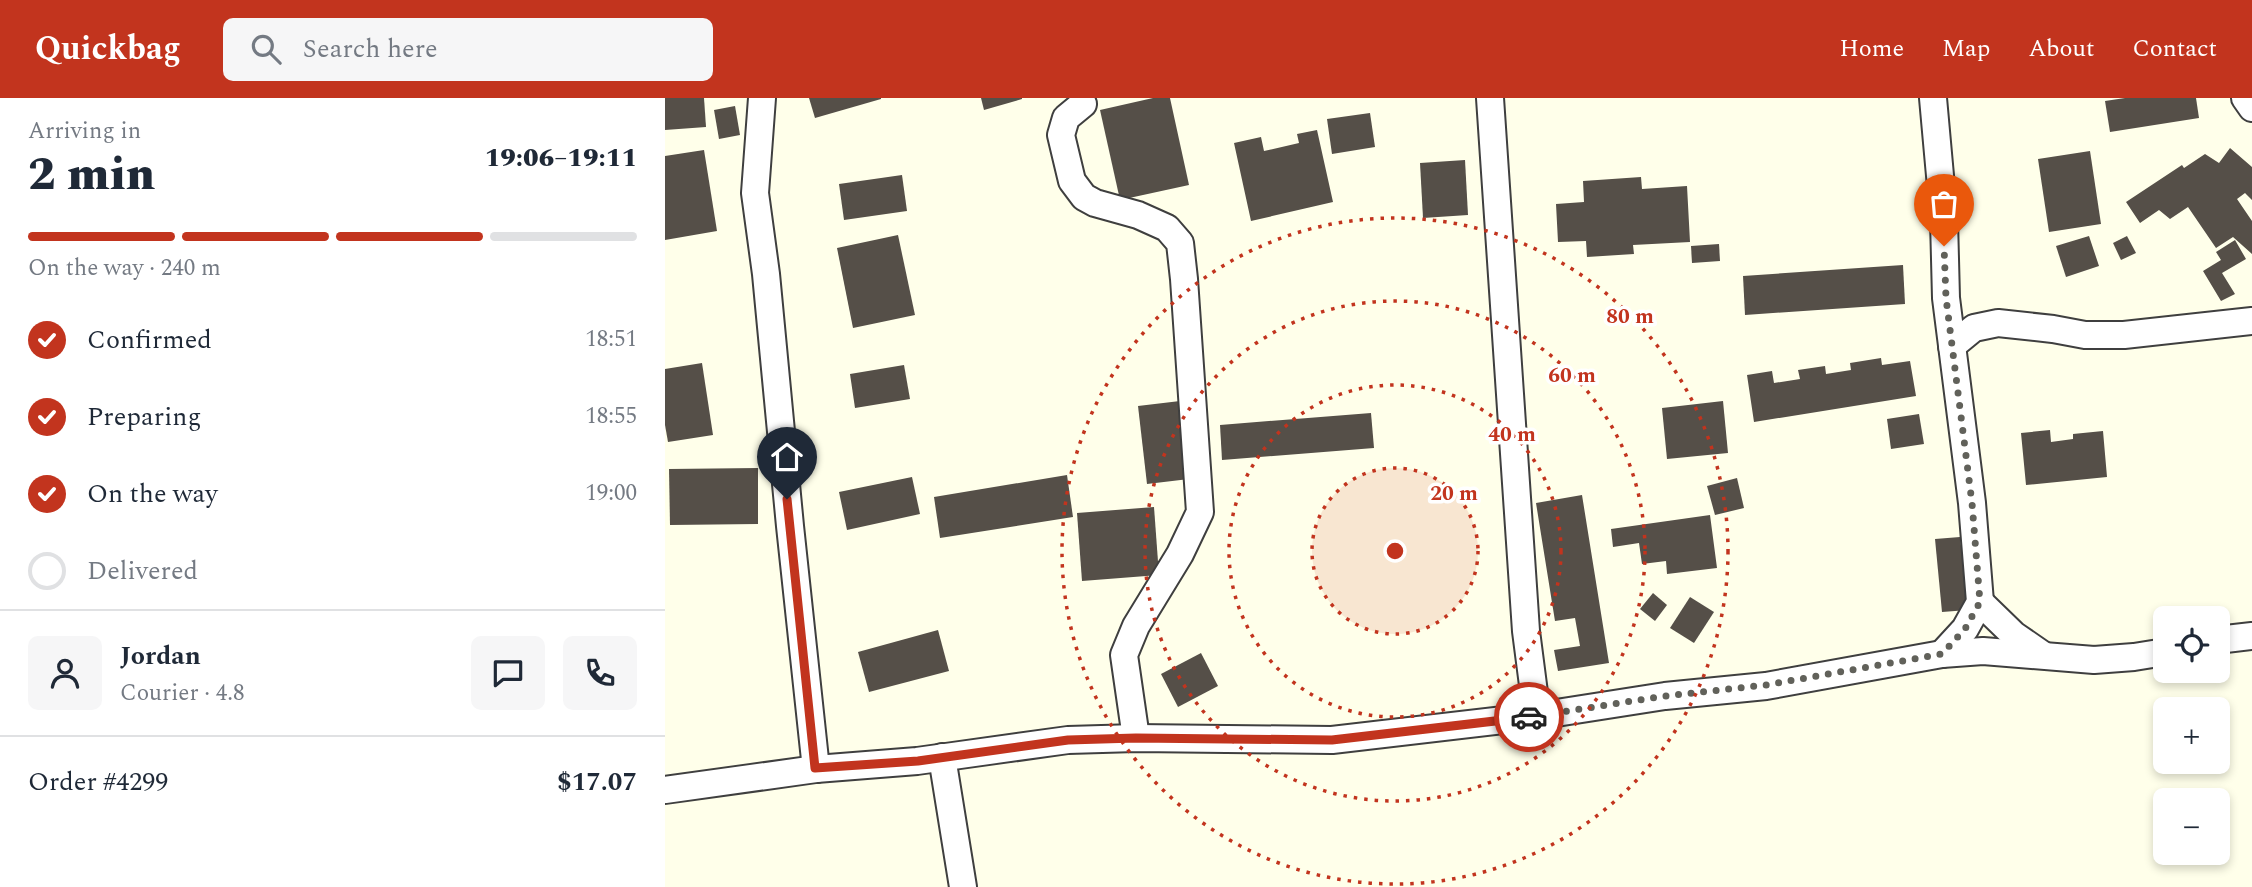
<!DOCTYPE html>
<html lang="en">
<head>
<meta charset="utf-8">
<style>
	:root { --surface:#fff; --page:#f6f6f7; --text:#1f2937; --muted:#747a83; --line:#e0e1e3; --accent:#c2341e }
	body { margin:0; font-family:Spectral,serif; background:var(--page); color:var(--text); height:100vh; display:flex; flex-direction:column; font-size:26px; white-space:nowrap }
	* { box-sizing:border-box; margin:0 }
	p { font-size:23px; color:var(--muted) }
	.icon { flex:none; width:38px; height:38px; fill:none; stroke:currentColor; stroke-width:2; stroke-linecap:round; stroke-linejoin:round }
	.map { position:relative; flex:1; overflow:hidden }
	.details { display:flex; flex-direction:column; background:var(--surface); width:665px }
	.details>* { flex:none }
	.buttons { position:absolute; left:1488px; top:508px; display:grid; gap:14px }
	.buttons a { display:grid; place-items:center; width:77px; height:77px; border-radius:10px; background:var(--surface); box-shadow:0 4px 10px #0003; font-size:35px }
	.pin { position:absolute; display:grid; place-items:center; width:60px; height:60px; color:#fff; margin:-72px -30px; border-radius:50% 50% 50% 0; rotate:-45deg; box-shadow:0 0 7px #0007 }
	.pin .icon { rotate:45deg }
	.courier { position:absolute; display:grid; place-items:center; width:70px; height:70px; margin:-35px; border:5px solid #c2341e; border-radius:50%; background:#fff; color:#222; box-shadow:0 2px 9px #0007 }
	.summary em { font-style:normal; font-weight:800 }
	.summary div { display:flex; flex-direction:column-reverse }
	.summary { display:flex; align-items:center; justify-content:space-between; height:119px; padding:0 28px }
	h1 { font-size:46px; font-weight:800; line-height:52px }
	.bar { display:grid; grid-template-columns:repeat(4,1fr); gap:10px 7px; align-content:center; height:84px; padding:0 28px }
	.bar i { height:9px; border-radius:5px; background:var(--line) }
	.bar .active { background:var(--accent) }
	.bar p { grid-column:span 4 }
	.line { display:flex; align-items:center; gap:18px; padding:0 28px; border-top:2px solid var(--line) }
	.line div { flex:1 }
	.round { display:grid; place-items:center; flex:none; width:74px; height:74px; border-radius:10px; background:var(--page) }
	ol { padding:0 28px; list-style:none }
	li { display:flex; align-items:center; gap:21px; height:77px }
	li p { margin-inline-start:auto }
	li .icon { padding:7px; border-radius:50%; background:var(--accent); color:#fff; stroke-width:4 }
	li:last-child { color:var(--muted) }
	li i { width:38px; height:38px; border:4px solid var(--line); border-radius:50% }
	header { display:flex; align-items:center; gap:42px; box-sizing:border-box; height:98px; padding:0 35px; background:var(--accent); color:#fff }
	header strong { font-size:33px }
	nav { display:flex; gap:38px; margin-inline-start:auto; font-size:24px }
	.search { width:490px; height:63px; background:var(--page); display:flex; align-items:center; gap:18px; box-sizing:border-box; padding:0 24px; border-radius:10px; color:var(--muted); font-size:26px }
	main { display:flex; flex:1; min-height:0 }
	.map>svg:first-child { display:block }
	.building { fill:#554f48 }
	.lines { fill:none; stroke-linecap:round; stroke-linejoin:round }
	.minor-casing { stroke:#3f3f3f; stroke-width:30 }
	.minor { stroke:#fff; stroke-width:26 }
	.done { stroke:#61615a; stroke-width:7; stroke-dasharray:0 12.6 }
	.route { stroke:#c2341e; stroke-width:9 }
	.ring { fill:none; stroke:#c2341e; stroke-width:3.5; stroke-dasharray:3.5 7 }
	.centre { fill:#c2341e; stroke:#fff; stroke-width:3.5 }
	.ring-label { font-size:21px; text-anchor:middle; font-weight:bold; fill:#c2341e; stroke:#fff; stroke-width:7; stroke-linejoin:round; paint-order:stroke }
</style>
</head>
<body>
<header>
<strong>Quickbag</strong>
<div class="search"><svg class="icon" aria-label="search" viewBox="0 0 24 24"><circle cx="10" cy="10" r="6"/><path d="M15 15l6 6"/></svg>Search here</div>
<nav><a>Home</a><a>Map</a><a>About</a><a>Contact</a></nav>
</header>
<main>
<section class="details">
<div class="summary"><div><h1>2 min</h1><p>Arriving in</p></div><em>19:06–19:11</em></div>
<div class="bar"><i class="active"></i><i class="active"></i><i class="active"></i><i></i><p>On the way · 240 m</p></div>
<ol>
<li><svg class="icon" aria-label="check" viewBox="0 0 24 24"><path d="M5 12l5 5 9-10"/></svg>Confirmed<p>18:51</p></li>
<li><svg class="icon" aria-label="check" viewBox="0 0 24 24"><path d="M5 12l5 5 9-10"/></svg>Preparing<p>18:55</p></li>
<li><svg class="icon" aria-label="check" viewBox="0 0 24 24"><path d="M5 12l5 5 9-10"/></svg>On the way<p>19:00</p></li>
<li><i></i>Delivered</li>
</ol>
<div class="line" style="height:126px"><a class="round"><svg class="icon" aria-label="person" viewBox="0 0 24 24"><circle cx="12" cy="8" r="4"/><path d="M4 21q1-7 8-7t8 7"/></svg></a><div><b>Jordan</b><p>Courier · 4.8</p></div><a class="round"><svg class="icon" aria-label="chat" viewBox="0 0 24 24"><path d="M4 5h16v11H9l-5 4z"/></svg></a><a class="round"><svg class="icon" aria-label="phone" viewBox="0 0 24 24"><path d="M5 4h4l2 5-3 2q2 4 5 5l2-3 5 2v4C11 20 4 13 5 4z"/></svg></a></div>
<div class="line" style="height:91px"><div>Order #4299</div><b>$17.07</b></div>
</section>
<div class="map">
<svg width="1587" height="789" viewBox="0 0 1587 789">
	<rect width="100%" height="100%" fill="#ffffea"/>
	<g class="building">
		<polygon points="0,0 39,0 41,29 0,32"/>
		<polygon points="144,0 216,0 216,1 150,20"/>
		<polygon points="316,0 357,0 357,1 319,12"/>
		<polygon points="488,0 505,0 524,87 455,102 435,12"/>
		<polygon points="1460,0 1531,0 1534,20 1445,34 1440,3"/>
		<polygon points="70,8 75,37 54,41 49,12"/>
		<polygon points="705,15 710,49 667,56 662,21"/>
		<polygon points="652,32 668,104 586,123 569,45 596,39 599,53 634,45 632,36"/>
		<polygon points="1565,50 1587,69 1587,102 1580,95 1572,101 1587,123 1587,156 1568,139 1551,150 1523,109 1505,121 1494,112 1475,125 1461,104 1517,67 1519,70 1540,56 1554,65"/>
		<polygon points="39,52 52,133 0,142 0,58"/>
		<polygon points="1425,53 1436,126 1384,134 1373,61"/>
		<polygon points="800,62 803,117 758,120 755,65"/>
		<polygon points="237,77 242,113 179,122 174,86"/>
		<polygon points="976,79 977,91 1022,88 1025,144 968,147 969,156 922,159 921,143 893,144 891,106 919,104 918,83"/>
		<polygon points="233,137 250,217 188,230 172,150"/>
		<polygon points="1424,138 1434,168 1401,179 1391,148"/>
		<polygon points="1462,138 1471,155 1456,162 1448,145"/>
		<polygon points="1570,142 1581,161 1557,175 1570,196 1556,203 1538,173 1556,162 1551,154"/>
		<polygon points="1054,146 1055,163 1027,165 1026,148"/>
		<polygon points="1238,167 1240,206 1080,217 1078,178"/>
		<polygon points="1216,260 1217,267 1245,263 1251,298 1089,324 1082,277 1107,273 1109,285 1135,281 1133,272 1160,268 1161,276 1186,272 1185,265"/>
		<polygon points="37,265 48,337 3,344 0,327 0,271"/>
		<polygon points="239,267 245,301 190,310 185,276"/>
		<polygon points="515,303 524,381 482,386 473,308"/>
		<polygon points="1058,303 1063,355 1002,361 997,310"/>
		<polygon points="706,315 709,350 557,362 555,327"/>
		<polygon points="1254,316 1259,346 1226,351 1222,321"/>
		<polygon points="1385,332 1386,344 1408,341 1408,336 1438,333 1442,379 1361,387 1356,335"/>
		<polygon points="93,370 93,426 5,427 4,371"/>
		<polygon points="402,377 408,419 275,440 269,399"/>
		<polygon points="247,379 255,416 182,432 174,394"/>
		<polygon points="1072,380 1079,410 1050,417 1042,388"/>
		<polygon points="917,397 944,565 893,573 889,552 915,548 910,520 890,523 871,405"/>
		<polygon points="489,409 494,477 417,483 412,415"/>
		<polygon points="1045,417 1052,470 1002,476 1001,463 977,466 974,445 948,449 946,431"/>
		<polygon points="1295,439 1303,512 1277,514 1270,441"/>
		<polygon points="988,495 1002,507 990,523 975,511"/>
		<polygon points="1025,499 1049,514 1029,545 1005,530"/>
		<polygon points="273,532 284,573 204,594 193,554"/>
		<polygon points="536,555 553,588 513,609 496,576"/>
	</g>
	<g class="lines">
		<g class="minor-casing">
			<g id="minor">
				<polyline points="97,0 90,95 101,176 125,428 151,671"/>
				<polyline points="825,0 861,533 872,618"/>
				<polyline points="1268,0 1279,122 1281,200 1307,405 1315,504 1300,531 1277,556"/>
				<polyline points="1580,0 1587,10"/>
				<polyline points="418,6 401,20 396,37 407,83 419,99 430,105 473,117 502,130 515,145 519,181 535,414 515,456 471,528 459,557 471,640"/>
				<polyline points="1287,248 1309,230 1333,225 1388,231 1420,237 1459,237 1587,223"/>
				<polyline points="1315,504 1349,537 1378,557"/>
				<polyline points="1552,542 1587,538"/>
				<polyline points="277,659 298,789"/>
				<polyline points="0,692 151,671 252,663 403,642 471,640 667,642 872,618 1000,598 1101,588 1277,556 1318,553 1429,562 1469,559 1500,554"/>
			</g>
		</g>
		<use href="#minor" class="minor"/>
	</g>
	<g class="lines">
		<polyline class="done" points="864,619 1000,598 1101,587 1277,556 1300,531 1315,504 1307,405 1281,200 1279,148"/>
		<polyline class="route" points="122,401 150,670 253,663 403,642 471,640 667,642 864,619"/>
	</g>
	<circle cx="730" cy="453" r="83" fill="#c2341e" fill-opacity=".12"/>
	<g class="ring">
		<circle cx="730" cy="453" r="83"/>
		<circle cx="730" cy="453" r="166"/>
		<circle cx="730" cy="453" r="250"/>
		<circle cx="730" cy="453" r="333"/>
	</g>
	<circle cx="730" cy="453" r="10" class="centre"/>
	<g class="ring-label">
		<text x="965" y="225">80 m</text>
		<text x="907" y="284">60 m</text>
		<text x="847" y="343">40 m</text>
		<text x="789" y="402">20 m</text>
	</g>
</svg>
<div class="buttons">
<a><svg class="icon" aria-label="locate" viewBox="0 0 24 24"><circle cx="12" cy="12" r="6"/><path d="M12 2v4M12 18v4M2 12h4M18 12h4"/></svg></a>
<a>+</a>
<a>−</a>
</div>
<div class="pin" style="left:1279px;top:148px;background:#ea580c"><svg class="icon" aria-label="bag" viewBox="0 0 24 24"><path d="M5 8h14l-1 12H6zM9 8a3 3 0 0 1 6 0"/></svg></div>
<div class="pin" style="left:122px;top:401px;background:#1f2937"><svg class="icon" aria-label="home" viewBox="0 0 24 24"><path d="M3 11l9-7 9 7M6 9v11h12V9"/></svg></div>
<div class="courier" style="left:864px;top:619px"><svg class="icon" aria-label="car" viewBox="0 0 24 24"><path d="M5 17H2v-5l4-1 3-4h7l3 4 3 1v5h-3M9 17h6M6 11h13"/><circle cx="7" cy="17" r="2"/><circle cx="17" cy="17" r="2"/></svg></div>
</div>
</main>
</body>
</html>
